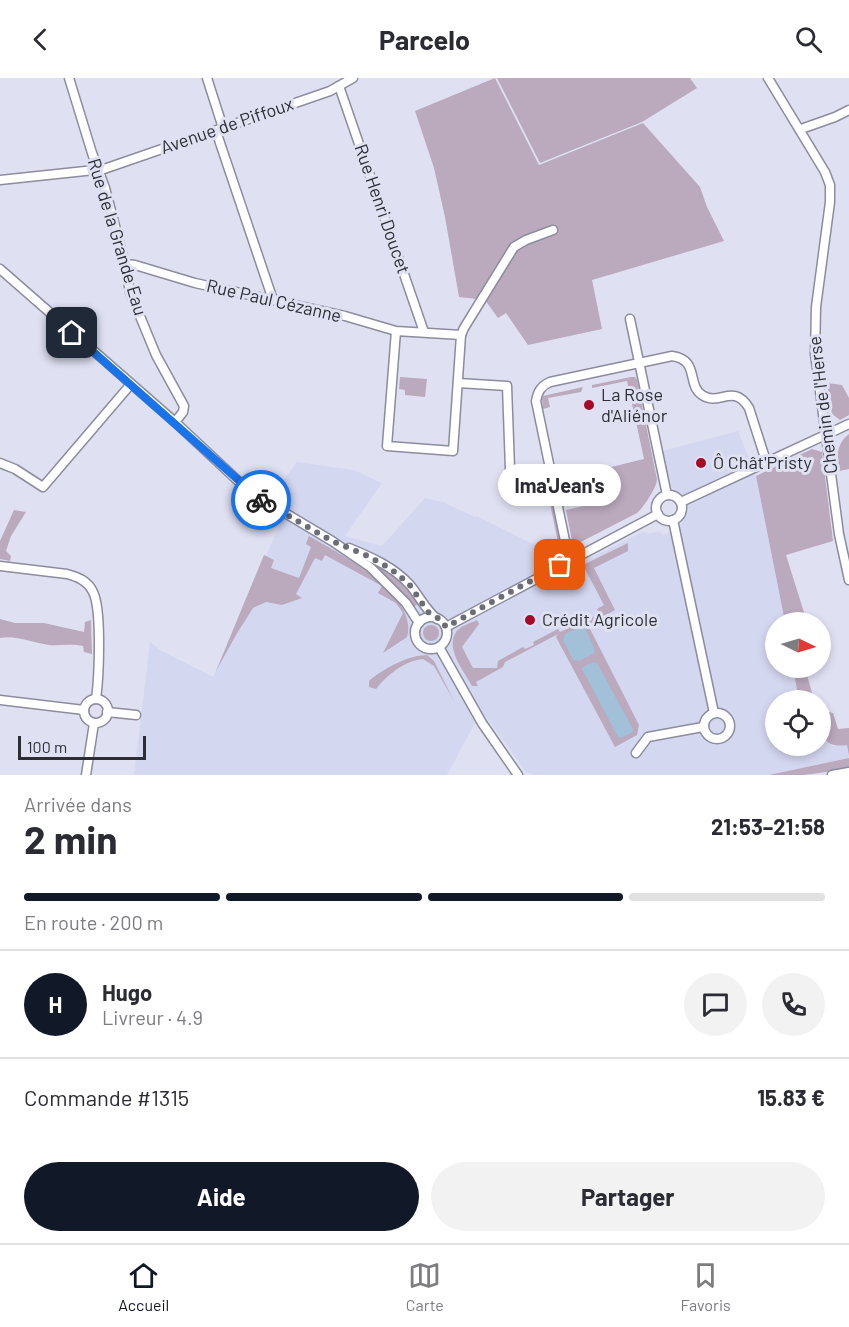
<!DOCTYPE html>
<html lang="fr">
<head>
<meta charset="utf-8">
<style>
	:root { --surface:#fff; --page:#f2f2f3; --text:#2b2b33; --muted:#7c7c81; --line:#e1e1e2; --accent:#111827 }
	body { margin:0; font-family:Barlow,sans-serif; background:var(--page); color:var(--text); height:100vh; display:flex; flex-direction:column; font-size:22px; white-space:nowrap }
	* { box-sizing:border-box; margin:0 }
	p { font-size:20px; color:var(--muted) }
	.icon { flex:none; width:33px; height:33px; fill:none; stroke:currentColor; stroke-width:2; stroke-linecap:round; stroke-linejoin:round }
	.map { position:relative; height:697px; overflow:hidden }
	.side { display:flex; flex-direction:column; background:var(--surface); flex:1 }
	.side>* { flex:none }
	.needle { width:39px; rotate:95deg }
	.fabs { position:absolute; left:765px; top:534px; display:grid; gap:12px }
	.fabs a { display:grid; place-items:center; width:66px; height:66px; border-radius:50%; background:var(--surface); box-shadow:0 3px 9px #0003; font-size:30px }
	.scale { position:absolute; left:18px; bottom:15px; width:128px; box-sizing:border-box; padding-left:6px; border:3px solid #2d2e34; border-top:0; font-size:16px; line-height:21px; white-space:nowrap; color:#2d2e34; -webkit-text-stroke:4px #dfe1f3; paint-order:stroke }
	.pin { position:absolute; display:grid; place-items:center; width:51px; height:51px; color:#fff; margin:-26px; border-radius:12px; box-shadow:0 3px 9px #0006 }
	.courier { position:absolute; display:grid; place-items:center; width:60px; height:60px; margin:-30px; border:4px solid #1a73e8; border-radius:50%; background:#fff; color:#222; box-shadow:0 2px 8px #0007 }
	.bubble { position:absolute; height:42px; border-radius:21px; background:var(--surface); box-shadow:0 3px 9px #0003; font-size:20px; font-weight:700; line-height:42px; text-align:center }
	.headline em { font-style:normal; font-weight:700 }
	.headline div { display:flex; flex-direction:column-reverse }
	.headline { display:flex; align-items:center; justify-content:space-between; height:102px; padding:0 24px }
	h1 { font-size:39px; font-weight:700; line-height:45px }
	.bar { display:grid; grid-template-columns:repeat(4,1fr); gap:9px 6px; align-content:center; height:72px; padding:0 24px }
	.bar i { height:8px; border-radius:4px; background:var(--line) }
	.bar .active { background:var(--accent) }
	.bar p { grid-column:span 4 }
	.line { display:flex; align-items:center; gap:15px; padding:0 24px; border-top:2px solid var(--line) }
	.line div { flex:1 }
	.round { display:grid; place-items:center; flex:none; width:63px; height:63px; border-radius:32px; background:var(--page) }
	.cta { display:flex; gap:12px; margin-top:auto; padding:12px 24px }
	.cta a { flex:1; height:69px; border-radius:36px; background:var(--accent); color:#fff; font-size:24px; font-weight:700; line-height:69px; text-align:center }
	.cta a+a { background:var(--page); color:var(--text) }
	header { display:flex; justify-content:space-between; align-items:center; height:78px; padding:0 24px; background:var(--surface); font-size:27px; font-weight:700 }
	.tab-bar { display:flex; justify-content:space-around; align-items:center; height:84px; border-top:2px solid var(--line); background:var(--surface); font-size:16px; color:var(--muted) }
	.tab-bar a { display:grid; justify-items:center; gap:3px }
	.tab-bar .active { color:var(--accent) }
	.map>svg:first-child { display:block }
	.built { fill:#d4d7f0 }
	.green { fill:#bba9be }
	.water { fill:#a2c0d7 }
	.lines { fill:none; stroke-linecap:round; stroke-linejoin:round }
	.minor-casing { stroke:#8b8c9d; stroke-width:11 }
	.minor { stroke:#fff; stroke-width:8 }
	.done { stroke:#6b6d77; stroke-width:6; stroke-dasharray:0 10.8 }
	.route { stroke:#1a73e8; stroke-width:8 }
	.poi-dot { fill:#a50a28; stroke:#dfe1f3; stroke-width:2 }
	.labels { text-anchor:middle; stroke-width:6; stroke-linejoin:round; paint-order:stroke }
	.street-label { font-size:18px; fill:#2d2e34; stroke:#dfe1f3 }
	.poi-label { font-size:18px; fill:#2d2e34; stroke:#dfe1f3; text-anchor:start }
</style>
</head>
<body>
<header><svg class="icon" aria-label="back" viewBox="0 0 24 24"><path d="M15 5l-7 7 7 7"/></svg>Parcelo<svg class="icon" aria-label="search" viewBox="0 0 24 24"><circle cx="10" cy="10" r="6"/><path d="M15 15l6 6"/></svg></header>
<div class="map">
<svg width="849" height="697" viewBox="0 0 849 697">
	<rect width="100%" height="100%" fill="#dfe1f3"/>
	<polygon class="built" points="738,353 756,398 785,544 776,544 776,590 793,590 799,622 776,622 776,668 820,668 821,644 829,666 834,668 847,666 849,680 773,697 534,697 526,694 486,639 474,647 447,697 134,697 150,564 160,572 213,599 280,446 285,428 270,420 297,384 354,392 382,405 345,458 382,468 425,420 443,424 475,439 477,438 551,475 566,492 644,453 647,456 658,453 663,457 679,449 689,432 681,415 672,410 662,373"/>
	<g class="green">
		<polygon points="495,0 539,87 643,45 700,109 707,129 724,163 592,202 602,251 528,267 506,235 498,240 485,222 459,219 445,139 434,90 415,33"/>
		<polygon points="497,0 690,0 697,10 642,44 540,85"/>
		<polygon points="400,299 427,301 425,319 405,317 405,312 399,311"/>
		<polygon points="631,299 635,299 637,302 644,338 635,340 627,303 592,310 592,307"/>
		<polygon points="827,305 842,307 849,320 849,337 840,342 832,336"/>
		<polygon points="583,309 581,314 548,320 550,329 543,331 542,321 543,318"/>
		<path d="M645 342 657 401C657 409 644 429 637 435L573 468 566 432 593 426 588 403 608 398 607 390 644 381 636 344Z"/>
		<path d="M849 356V391L839 393C837 378 836 366 849 356Z"/>
		<polygon points="812,371 822,374 833,463 786,477 807,544 785,544 756,398"/>
		<polygon points="554,420 564,466 560,467 560,474 549,421"/>
		<polygon points="14,432 26,434 11,458 6,473 11,478 10,483 0,481 0,463"/>
		<path d="M309 458C339 475 420 517 407 559L383 575 403 535 396 525 378 515 382 508 325 477 322 483 315 480 296 516 302 520 282 527 266 524 253 530 236 557 216 593 264 477 274 482 271 490 299 500 311 469 306 466Z"/>
		<path d="M628 465V473L594 490 615 532 588 547 639 647 637 657 615 669 556 559 558 556 505 584 503 589 476 604 478 608H472C464 593 445 571 456 554 460 548 471 545 477 542L479 546 462 569 473 590H497L498 583 523 569 525 571 534 567 533 564 558 551 560 554 569 550 568 546 583 538 586 543 599 536 597 531 604 527 583 487Z"/>
		<polygon points="369,482 402,503 418,526 414,529 396,509 368,484"/>
		<path d="M0 541 15 545H44L84 554 85 544 91 542 92 576 84 574 83 568C71 565 60 568 49 567 33 565 16 557 0 560Z"/>
		<circle cx="431" cy="555" r="8"/>
		<path d="M427 577 434 583 454 623 434 588 423 581C404 583 387 597 376 611L369 609V603C382 591 409 577 427 577Z"/>
		<polygon points="793,590 805,590 814,622 799,622"/>
		<path d="M821 632 833 635 838 651 849 650V678L847 667C821 671 820 654 821 632Z"/>
		<polygon points="849,680 849,691 804,697 769,697"/>
	</g>
	<g class="water">
		<polygon points="580,549 585,550 595,572 593,576 579,583 573,582 563,562 565,556"/>
		<polygon points="593,584 597,585 633,651 633,654 621,660 618,659 582,591 583,589"/>
	</g>
	<g class="lines">
		<g class="minor-casing">
			<g id="minor">
				<polyline points="69,0 92,75 105,110 125,186 130,214 156,277 184,328 183,334 175,344"/>
				<polyline points="207,0 223,50"/>
				<polyline points="768,0 825,94 830,107 830,124 816,229 815,276 839,456 849,502"/>
				<polyline points="339,8 424,254"/>
				<polyline points="801,51 835,39 849,32"/>
				<polyline points="216,53 273,222"/>
				<polyline points="0,102 104,91 330,13 353,0"/>
				<polyline points="125,186 135,187 195,205 345,238 396,253 461,257 453,373 387,368 396,253"/>
				<polyline points="0,191 175,344 250,414 332,463 370,489 406,525 419,545"/>
				<polyline points="630,241 667,417"/>
				<polyline points="461,257 464,250 514,169 526,162 553,152"/>
				<polyline points="458,305 507,308 510,391"/>
				<polyline points="0,385 15,391 43,409 131,306"/>
				<circle cx="669" cy="430" r="13"/>
				<polyline points="681,424 849,346"/>
				<polyline points="673,442 714,635"/>
				<path d="M349 470C371 479 394 489 410 507 420 519 425 531 437 541"/>
				<path d="M569 482 536 323C538 313 541 308 550 304L672 278C700 282 686 306 702 317 719 329 733 304 749 330L766 383"/>
				<path d="M0 488 67 496C78 499 88 503 93 514 102 531 99 600 96 621"/>
				<circle cx="431" cy="555" r="16"/>
				<polyline points="446,549 658,436"/>
				<polyline points="439,569 482,645 518,697"/>
				<circle cx="96" cy="633" r="12"/>
				<polyline points="0,622 84,632"/>
				<polyline points="107,634 136,637"/>
				<circle cx="717" cy="648" r="13"/>
				<polyline points="636,675 648,659 703,649"/>
				<polyline points="86,697 94,645"/>
				<polyline points="832,697 849,694"/>
			</g>
		</g>
		<use href="#minor" class="minor"/>
	</g>
	<g class="lines">
		<polyline class="done" points="261,422 332,463 368,478 391,491 409,506 428,534 441,542 446,549 560,487"/>
		<polyline class="route" points="72,255 261,422"/>
	</g>
	<g class="poi-dot">
		<circle cx="589" cy="327" r="6"/>
		<circle cx="701" cy="385" r="6"/>
		<circle cx="530" cy="542" r="6"/>
	</g>
	<g class="labels">
		<g class="street-label">
			<text transform="translate(227 48) rotate(-19)" y="6">Avenue de Piffoux</text>
			<text transform="translate(382 131) rotate(71)" y="6">Rue Henri Doucet</text>
			<text transform="translate(117 159) rotate(73)" y="6">Rue de la Grande Eau</text>
			<text transform="translate(274 223) rotate(13)" y="6">Rue Paul Cézanne</text>
			<text transform="translate(823 327) rotate(-97)" y="6">Chemin de l'Herse</text>
		</g>
		<g class="poi-label">
			<text x="601" y="323">La Rose<tspan x="601" dy="21">d'Aliénor</tspan></text>
			<text x="713" y="391">Ô Chât'Pristy</text>
			<text x="542" y="548">Crédit Agricole</text>
		</g>
	</g>
</svg>
<div class="fabs">
<a><svg class="needle" viewBox="-14 -14 28 28"><path d="M0-13l5 13h-10z" fill="#e53935"/><path d="M0 13l5-13h-10z" fill="#7c7c81"/></svg></a>
<a><svg class="icon" aria-label="locate" viewBox="0 0 24 24"><circle cx="12" cy="12" r="6"/><path d="M12 2v4M12 18v4M2 12h4M18 12h4"/></svg></a>
</div>
<div class="scale">100 m</div>
<div class="pin" style="left:560px;top:487px;background:#ea580c"><svg class="icon" aria-label="bag" viewBox="0 0 24 24"><path d="M5 8h14l-1 12H6zM9 8a3 3 0 0 1 6 0"/></svg></div>
<div class="pin" style="left:72px;top:255px;background:#1f2937"><svg class="icon" aria-label="home" viewBox="0 0 24 24"><path d="M3 11l9-7 9 7M6 9v11h12V9"/></svg></div>
<div class="courier" style="left:261px;top:422px"><svg class="icon" aria-label="bike" viewBox="0 0 24 24"><circle cx="6" cy="16" r="4"/><circle cx="18" cy="16" r="4"/><path d="M6 16l4-8h5l3 8M10 8l3 8H6M13 5h3"/></svg></div>
<div class="bubble" style="left:498px;top:386px;width:123px">Ima'Jean's</div>
</div>
<section class="side">
<div class="headline"><div><h1>2 min</h1><p>Arrivée dans</p></div><em>21:53–21:58</em></div>
<div class="bar"><i class="active"></i><i class="active"></i><i class="active"></i><i></i><p>En route · 200 m</p></div>
<div class="line" style="height:108px"><b class="round" style="background:var(--accent);color:#fff">H</b><div><b>Hugo</b><p>Livreur · 4.9</p></div><a class="round"><svg class="icon" aria-label="chat" viewBox="0 0 24 24"><path d="M4 5h16v11H9l-5 4z"/></svg></a><a class="round"><svg class="icon" aria-label="phone" viewBox="0 0 24 24"><path d="M5 4h4l2 5-3 2q2 4 5 5l2-3 5 2v4C11 20 4 13 5 4z"/></svg></a></div>
<div class="line" style="height:78px"><div>Commande #1315</div><b>15.83 €</b></div>
<div class="cta"><a>Aide</a><a>Partager</a></div>
</section>
<nav class="tab-bar">
<a class="active"><svg class="icon" aria-label="home" viewBox="0 0 24 24"><path d="M3 11l9-7 9 7M6 9v11h12V9"/></svg>Accueil</a>
<a><svg class="icon" aria-label="map" viewBox="0 0 24 24"><path d="M3 6l6-2 6 2 6-2v14l-6 2-6-2-6 2zM9 4v14M15 6v14"/></svg>Carte</a>
<a><svg class="icon" aria-label="saved" viewBox="0 0 24 24"><path d="M7 4h10v16l-5-4-5 4z"/></svg>Favoris</a>
</nav>
</body>
</html>
